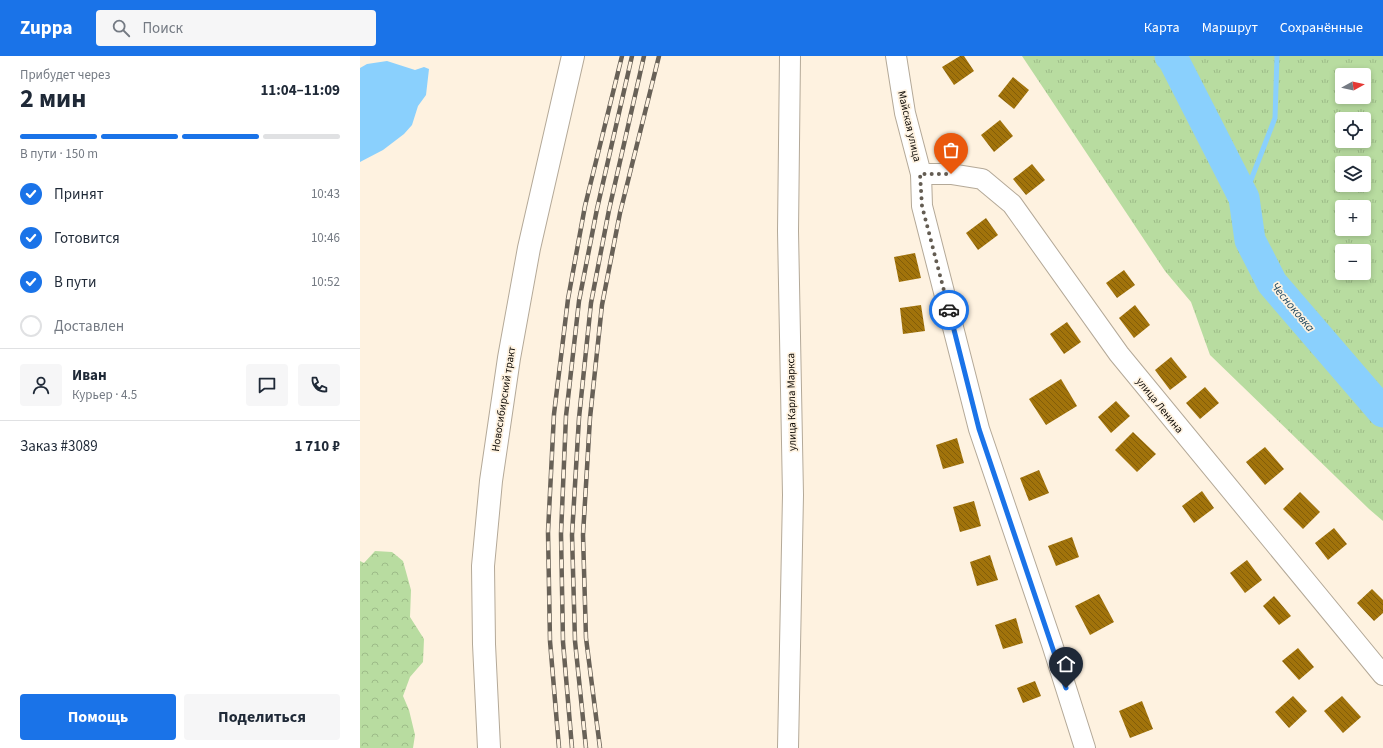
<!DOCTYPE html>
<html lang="ru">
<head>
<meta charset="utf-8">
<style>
	:root { --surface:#fff; --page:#f6f6f7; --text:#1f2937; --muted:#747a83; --line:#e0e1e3; --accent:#1a73e8 }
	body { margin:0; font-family:"Source Sans 3",sans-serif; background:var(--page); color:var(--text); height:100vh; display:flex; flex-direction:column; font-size:15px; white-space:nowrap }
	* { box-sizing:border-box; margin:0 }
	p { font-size:13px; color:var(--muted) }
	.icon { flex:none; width:22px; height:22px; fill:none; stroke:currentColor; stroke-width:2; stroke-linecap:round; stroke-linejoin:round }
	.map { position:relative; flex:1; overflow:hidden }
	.drawer { display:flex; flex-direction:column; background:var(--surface); width:360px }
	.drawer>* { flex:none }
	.needle { width:26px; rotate:82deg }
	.controls { position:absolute; left:975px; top:12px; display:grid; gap:8px }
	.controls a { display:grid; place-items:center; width:36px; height:36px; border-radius:4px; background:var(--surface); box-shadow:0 2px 6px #0003; font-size:20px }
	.pin { position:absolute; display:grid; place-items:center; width:34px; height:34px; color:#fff; margin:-41px -17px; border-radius:50% 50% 50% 0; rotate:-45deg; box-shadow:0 0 4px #0007 }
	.pin .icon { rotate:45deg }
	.courier { position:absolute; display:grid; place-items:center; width:40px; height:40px; margin:-20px; border:3px solid #1a73e8; border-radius:50%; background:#fff; color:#222; box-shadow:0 1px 5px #0007 }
	.overview em { font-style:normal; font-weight:700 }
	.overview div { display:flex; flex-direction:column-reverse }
	.overview { display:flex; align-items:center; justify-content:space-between; height:68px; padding:0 20px }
	h1 { font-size:26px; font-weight:700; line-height:30px }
	.bar { display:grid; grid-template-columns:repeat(4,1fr); gap:6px 4px; align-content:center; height:48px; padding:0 20px }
	.bar i { height:5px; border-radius:3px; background:var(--line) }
	.bar .active { background:var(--accent) }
	.bar p { grid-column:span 4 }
	.line { display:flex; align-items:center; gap:10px; padding:0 20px; border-top:1px solid var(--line) }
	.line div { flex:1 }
	.round { display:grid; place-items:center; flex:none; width:42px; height:42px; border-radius:4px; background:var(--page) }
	ol { padding:0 20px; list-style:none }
	li { display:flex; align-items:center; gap:12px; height:44px }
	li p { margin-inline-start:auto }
	li .icon { padding:4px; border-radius:50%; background:var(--accent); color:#fff; stroke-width:4 }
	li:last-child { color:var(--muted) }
	li i { width:22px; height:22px; border:2px solid var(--line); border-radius:50% }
	.cta { display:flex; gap:8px; margin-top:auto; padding:8px 20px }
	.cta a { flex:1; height:46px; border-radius:4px; background:var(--accent); color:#fff; font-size:16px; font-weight:700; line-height:46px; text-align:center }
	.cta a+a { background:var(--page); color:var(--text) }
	header { display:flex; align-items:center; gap:24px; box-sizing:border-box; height:56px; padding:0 20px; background:var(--accent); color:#fff }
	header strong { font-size:19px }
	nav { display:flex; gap:22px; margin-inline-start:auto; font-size:14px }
	.search { width:280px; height:36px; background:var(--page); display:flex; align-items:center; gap:10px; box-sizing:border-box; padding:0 14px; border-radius:4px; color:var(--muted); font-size:15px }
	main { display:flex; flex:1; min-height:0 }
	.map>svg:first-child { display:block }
	.grass { fill:url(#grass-tufts); fill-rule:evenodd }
	.forest { fill:url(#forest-crowns) }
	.water { fill:#8ad0fd }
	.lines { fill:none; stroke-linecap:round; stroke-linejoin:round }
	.stream { stroke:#8ad0fd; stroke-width:5 }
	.river { stroke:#8ad0fd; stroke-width:31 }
	.building { fill:url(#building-back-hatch) }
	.street-casing { stroke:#b4a998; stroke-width:22 }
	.secondary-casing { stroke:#b4a998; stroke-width:24 }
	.street { stroke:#fff; stroke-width:20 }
	.secondary { stroke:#fff; stroke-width:22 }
	.rail-casing { stroke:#686157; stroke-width:4.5 }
	.rail { stroke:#fef2e0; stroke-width:3; stroke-dasharray:9; stroke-linecap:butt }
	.done { stroke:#635c52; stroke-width:4; stroke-dasharray:0 7.2 }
	.route { stroke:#1a73e8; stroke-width:5 }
	.labels { text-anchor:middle; stroke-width:3.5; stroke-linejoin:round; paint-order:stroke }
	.street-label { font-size:11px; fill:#0f0b06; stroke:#fef2e0 }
	.water-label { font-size:12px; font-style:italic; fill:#234a61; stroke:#fef2e0 }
</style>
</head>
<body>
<header>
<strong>Zuppa</strong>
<div class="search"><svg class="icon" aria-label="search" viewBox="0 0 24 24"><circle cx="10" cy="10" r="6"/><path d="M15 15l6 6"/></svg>Поиск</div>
<nav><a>Карта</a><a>Маршрут</a><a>Сохранённые</a></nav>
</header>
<main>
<section class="drawer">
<div class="overview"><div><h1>2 мин</h1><p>Прибудет через</p></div><em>11:04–11:09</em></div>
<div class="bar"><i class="active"></i><i class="active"></i><i class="active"></i><i></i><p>В пути · 150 m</p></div>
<ol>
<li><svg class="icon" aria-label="check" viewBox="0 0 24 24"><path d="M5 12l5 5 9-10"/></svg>Принят<p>10:43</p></li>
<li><svg class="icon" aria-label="check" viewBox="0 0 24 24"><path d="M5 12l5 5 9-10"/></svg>Готовится<p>10:46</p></li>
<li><svg class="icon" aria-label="check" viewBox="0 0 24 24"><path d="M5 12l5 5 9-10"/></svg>В пути<p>10:52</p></li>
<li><i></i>Доставлен</li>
</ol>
<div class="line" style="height:72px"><a class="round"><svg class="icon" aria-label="person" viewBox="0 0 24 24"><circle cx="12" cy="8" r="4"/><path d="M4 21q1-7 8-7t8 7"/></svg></a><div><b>Иван</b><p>Курьер · 4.5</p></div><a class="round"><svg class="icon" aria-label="chat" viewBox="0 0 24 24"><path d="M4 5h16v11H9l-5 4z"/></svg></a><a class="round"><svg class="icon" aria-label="phone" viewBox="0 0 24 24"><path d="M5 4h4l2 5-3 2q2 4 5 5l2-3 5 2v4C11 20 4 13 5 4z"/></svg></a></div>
<div class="line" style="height:52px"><div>Заказ #3089</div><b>1 710 ₽</b></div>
<div class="cta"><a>Помощь</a><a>Поделиться</a></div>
</section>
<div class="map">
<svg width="1023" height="692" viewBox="0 0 1023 692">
	<defs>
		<pattern id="grass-tufts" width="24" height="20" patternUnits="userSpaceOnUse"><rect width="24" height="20" fill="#b8dca0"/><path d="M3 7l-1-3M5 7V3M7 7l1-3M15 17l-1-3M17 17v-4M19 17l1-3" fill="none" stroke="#9dbb88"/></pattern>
		<pattern id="forest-crowns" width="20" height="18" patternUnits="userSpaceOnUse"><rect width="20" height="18" fill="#b8dca0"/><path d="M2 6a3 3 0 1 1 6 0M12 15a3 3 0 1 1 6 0" fill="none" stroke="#9dbb88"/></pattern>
		<pattern id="building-back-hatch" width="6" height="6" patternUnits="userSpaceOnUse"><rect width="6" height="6" fill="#a1730b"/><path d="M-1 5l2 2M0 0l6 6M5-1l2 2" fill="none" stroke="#825d09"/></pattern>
	</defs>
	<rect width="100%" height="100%" fill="#fef2e0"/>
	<path class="grass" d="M662 0H1023V465L1009 453 850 299 831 246 805 215ZM982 19H1004V41H982ZM982 63H1004V85H982ZM982 107H1004V129H982ZM982 151H1004V173H982ZM982 195H1004V217H982Z"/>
	<polygon class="forest" points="15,495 32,496 43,505 51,534 50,561 64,583 63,606 50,621 43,640 49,654 55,679 53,692 0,692 0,505 4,507"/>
	<polygon class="water" points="27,5 55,14 64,11 69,13 66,39 58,50 52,69 44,78 23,94 0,106 0,12 7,8"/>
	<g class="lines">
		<polyline class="stream" points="884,142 915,62 917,0"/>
		<polyline class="river" points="810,0 813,3 884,142 890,184 912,227 1023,356"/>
	</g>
	<g class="building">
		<polygon points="600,0 604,0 614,15 594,29 582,11"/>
		<polygon points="653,21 669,34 654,53 638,40"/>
		<polygon points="640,64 653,80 634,96 621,79"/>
		<polygon points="672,108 685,124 666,139 653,123"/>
		<polygon points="626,162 638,179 618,194 606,177"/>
		<polygon points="555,197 561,222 539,226 534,201"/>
		<polygon points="764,214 775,229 757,242 746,227"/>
		<polygon points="561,249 565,275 543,278 540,252"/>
		<polygon points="775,249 790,269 774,282 759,262"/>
		<polygon points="707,266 721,286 704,298 690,278"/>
		<polygon points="811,301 827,321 810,334 795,314"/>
		<polygon points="701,323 717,350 686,369 669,343"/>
		<polygon points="845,331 859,347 840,363 826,347"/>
		<polygon points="756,345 770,360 751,377 738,361"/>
		<polygon points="773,376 796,398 777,416 755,394"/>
		<polygon points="597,382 604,407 583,413 576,389"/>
		<polygon points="905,391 924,413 905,429 886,406"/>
		<polygon points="679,414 689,437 669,445 660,422"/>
		<polygon points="842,435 854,452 834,467 822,450"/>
		<polygon points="940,436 960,456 943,473 923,453"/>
		<polygon points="614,445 621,470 600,476 593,451"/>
		<polygon points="974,472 987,488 968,504 955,487"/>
		<polygon points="712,481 719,501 696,510 688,490"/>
		<polygon points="630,499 638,524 617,530 610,506"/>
		<polygon points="887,504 902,524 885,537 870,517"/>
		<polygon points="1012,533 1023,544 1023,557 1014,565 997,547"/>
		<polygon points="739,538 754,566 730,579 715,550"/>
		<polygon points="914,540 931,560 919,569 903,550"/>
		<polygon points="656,562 663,587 643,593 635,569"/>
		<polygon points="938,592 954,611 939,624 922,605"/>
		<polygon points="675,625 681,640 663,647 657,632"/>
		<polygon points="933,640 947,655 929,672 915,656"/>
		<polygon points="982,640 1001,661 983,677 964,655"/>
		<polygon points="782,645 793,673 770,682 759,655"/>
	</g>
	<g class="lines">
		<g class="street-casing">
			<g id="street">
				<polyline points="536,0 545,57 561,118 562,150 619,373 692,588 725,692"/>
				<polyline points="561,118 591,118 622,123 652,148 759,298 1023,619"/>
				<polyline points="428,692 433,439 428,175 430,0"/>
			</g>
		</g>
		<g class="secondary-casing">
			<polyline id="secondary" points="129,692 124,588 123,510 131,425 149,302 169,192 213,0"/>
		</g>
		<use href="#street" class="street"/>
		<use href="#secondary" class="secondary"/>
		<g class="rail-casing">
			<g id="rail">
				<polyline points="199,692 190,585 188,476 194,358 208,243 225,150 262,0"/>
				<polyline points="212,692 203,586 201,478 206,360 219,245 237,153 272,0"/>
				<polyline points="226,692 215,585 212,479 219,362 231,247 249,154 284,0"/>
				<polyline points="240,692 226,582 223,479 230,362 242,249 260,157 299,0"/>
			</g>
		</g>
		<use href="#rail" class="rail"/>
	</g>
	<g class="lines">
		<polyline class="done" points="589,254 562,150 560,118 591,118"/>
		<polyline class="route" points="589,254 619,373 706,632"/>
	</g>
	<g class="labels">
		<g class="street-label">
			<text transform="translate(550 70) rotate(77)" y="4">Майская улица</text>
			<text transform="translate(143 343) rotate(-81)" y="4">Новосибирский тракт</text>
			<text transform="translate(431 346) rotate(-91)" y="4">улица Карла Маркса</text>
			<text transform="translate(800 349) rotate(51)" y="4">улица Ленина</text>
		</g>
		<g class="water-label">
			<text transform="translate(933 251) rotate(50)" y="4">Чесноковка</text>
		</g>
	</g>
</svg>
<div class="controls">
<a><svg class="needle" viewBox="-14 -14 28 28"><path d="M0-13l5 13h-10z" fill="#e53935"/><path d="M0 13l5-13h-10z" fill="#747a83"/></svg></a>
<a><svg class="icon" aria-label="locate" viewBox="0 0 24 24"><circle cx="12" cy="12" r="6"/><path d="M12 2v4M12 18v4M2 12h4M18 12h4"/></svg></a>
<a><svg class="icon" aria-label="layers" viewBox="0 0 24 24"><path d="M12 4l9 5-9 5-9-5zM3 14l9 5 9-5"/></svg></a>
<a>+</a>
<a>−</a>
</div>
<div class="pin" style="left:591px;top:118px;background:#ea580c"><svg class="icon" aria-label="bag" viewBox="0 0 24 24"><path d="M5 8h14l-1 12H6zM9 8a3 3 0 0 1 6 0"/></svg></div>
<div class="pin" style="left:706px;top:632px;background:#1f2937"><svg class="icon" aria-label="home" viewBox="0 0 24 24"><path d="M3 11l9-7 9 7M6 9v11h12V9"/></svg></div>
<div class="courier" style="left:589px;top:254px"><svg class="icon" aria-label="car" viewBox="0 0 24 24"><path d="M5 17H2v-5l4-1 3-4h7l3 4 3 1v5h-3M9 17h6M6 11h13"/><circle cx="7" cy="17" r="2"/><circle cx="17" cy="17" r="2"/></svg></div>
</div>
</main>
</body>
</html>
